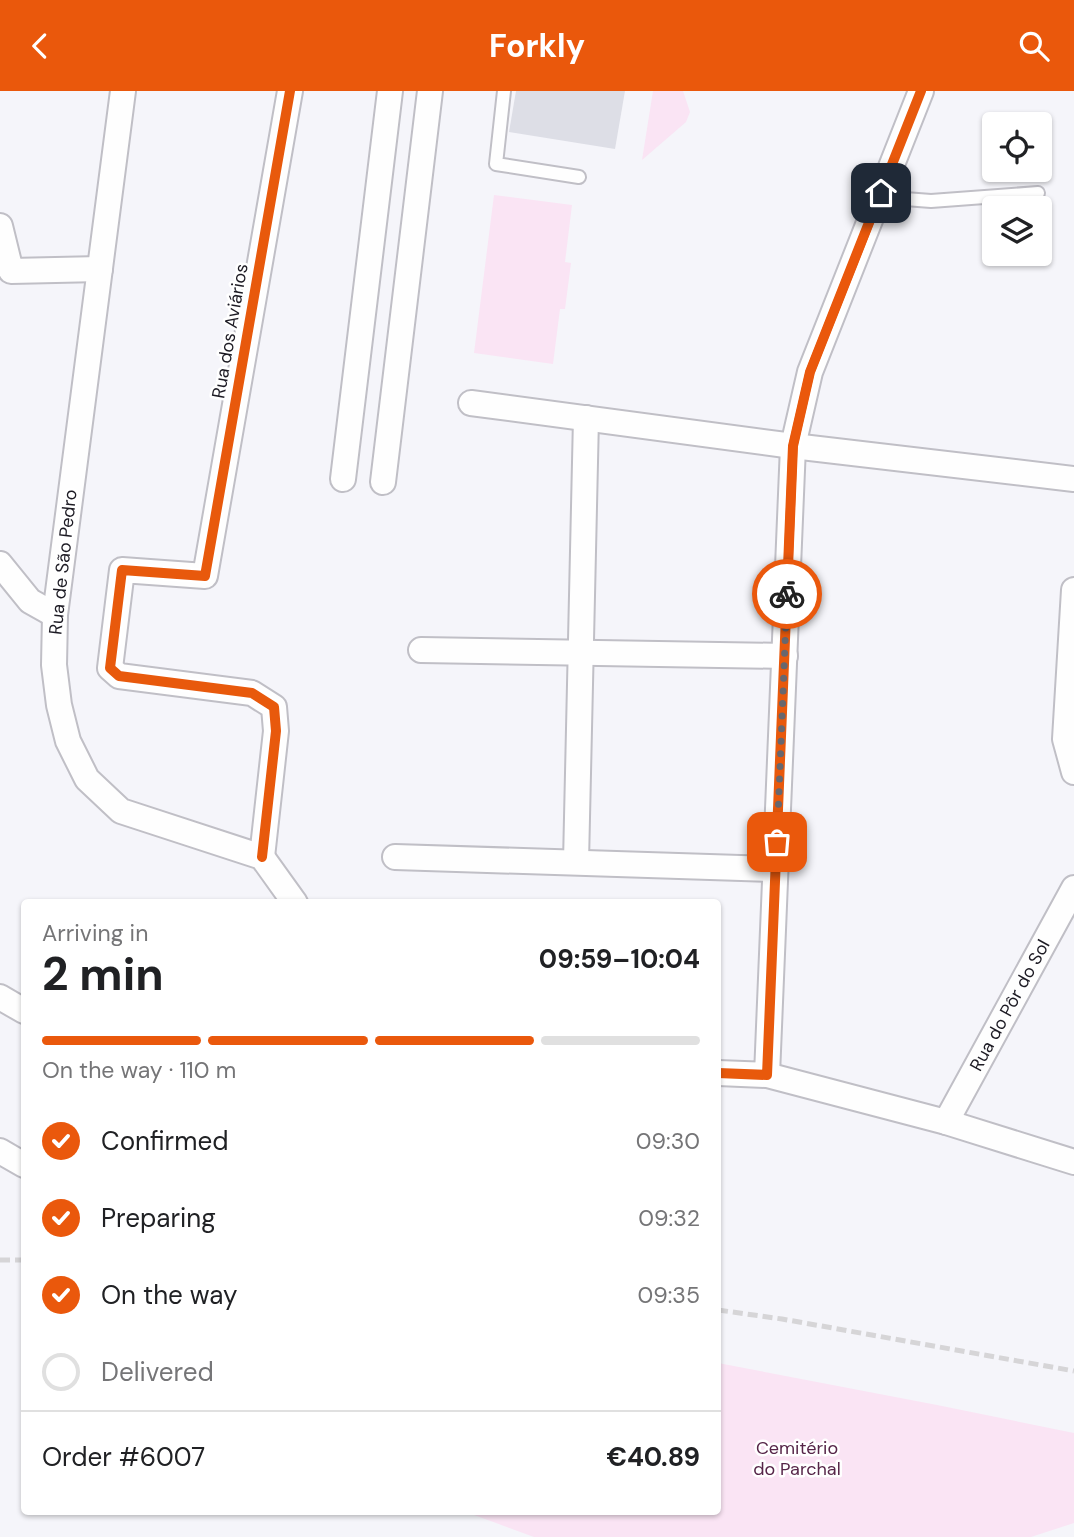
<!DOCTYPE html>
<html lang="en">
<head>
<meta charset="utf-8">
<style>
	:root { --surface:#fff; --page:#f6f6f6; --text:#202124; --muted:#757577; --line:#e0e0e0; --accent:#ea580c }
	body { margin:0; font-family:"DM Sans",sans-serif; background:var(--page); color:var(--text); height:100vh; display:flex; flex-direction:column; font-size:26px; white-space:nowrap }
	* { box-sizing:border-box; margin:0 }
	p { font-size:23px; color:var(--muted) }
	.icon { flex:none; width:38px; height:38px; fill:none; stroke:currentColor; stroke-width:2; stroke-linecap:round; stroke-linejoin:round }
	.map { position:relative; flex:1; overflow:hidden }
	.details { position:absolute; left:21px; top:808px; width:700px; height:616px; display:flex; flex-direction:column; background:var(--surface); border-radius:7px; box-shadow:0 2px 5px #0004 }
	.details>* { flex:none }
	.tools { position:absolute; left:982px; top:21px; display:grid; gap:14px }
	.tools a { display:grid; place-items:center; width:70px; height:70px; border-radius:7px; background:var(--surface); box-shadow:0 2px 5px #0004; font-size:35px }
	.pin { position:absolute; display:grid; place-items:center; width:60px; height:60px; color:#fff; margin:-30px; border-radius:14px; box-shadow:0 4px 10px #0006 }
	.courier { position:absolute; display:grid; place-items:center; width:70px; height:70px; margin:-35px; border:5px solid #ea580c; border-radius:50%; background:#fff; color:#222; box-shadow:0 2px 9px #0007 }
	.head em { font-style:normal; font-weight:700 }
	.head div { display:flex; flex-direction:column-reverse }
	.head { display:flex; align-items:center; justify-content:space-between; height:119px; padding:0 21px }
	h1 { font-size:46px; font-weight:700; line-height:52px }
	.bar { display:grid; grid-template-columns:repeat(4,1fr); gap:10px 7px; align-content:center; height:84px; padding:0 21px }
	.bar i { height:9px; border-radius:5px; background:var(--line) }
	.bar .active { background:var(--accent) }
	.bar p { grid-column:span 4 }
	.line { display:flex; align-items:center; gap:18px; padding:0 21px; border-top:2px solid var(--line) }
	.line div { flex:1 }
	ol { padding:0 21px; list-style:none }
	li { display:flex; align-items:center; gap:21px; height:77px }
	li p { margin-inline-start:auto }
	li .icon { padding:7px; border-radius:50%; background:var(--accent); color:#fff; stroke-width:4 }
	li:last-child { color:var(--muted) }
	li i { width:38px; height:38px; border:4px solid var(--line); border-radius:50% }
	header { display:flex; justify-content:space-between; align-items:center; height:91px; padding:0 21px; background:var(--accent); color:#fff; font-size:32px; font-weight:700 }
	.map>svg:first-child { display:block }
	.green { fill:#fae4f4 }
	.building { fill:#dddee6 }
	.lines { fill:none; stroke-linecap:round; stroke-linejoin:round }
	.lane-casing { stroke:#c0bfc6; stroke-width:16 }
	.street-casing { stroke:#c0bfc6; stroke-width:28 }
	.lane { stroke:#fefefe; stroke-width:12 }
	.street { stroke:#fefefe; stroke-width:24 }
	.rail { stroke:#d6d5d7; stroke-width:5; stroke-dasharray:10 5; stroke-linecap:butt }
	.cycleway-casing { stroke:#fff; stroke-width:15 }
	.cycleway { stroke:#e8590c; stroke-width:10 }
	.done { stroke:#68676e; stroke-width:7; stroke-dasharray:0 12.6 }
	.route { stroke:#ea580c; stroke-width:9 }
	.labels { text-anchor:middle; stroke-width:5; stroke-linejoin:round; paint-order:stroke }
	.street-label { font-size:18px; fill:#1c1a23; stroke:#fff }
	.park-label { font-size:18px; fill:#562548; stroke:#fff }
</style>
</head>
<body>
<header><svg class="icon" aria-label="back" viewBox="0 0 24 24"><path d="M15 5l-7 7 7 7"/></svg>Forkly<svg class="icon" aria-label="search" viewBox="0 0 24 24"><circle cx="10" cy="10" r="6"/><path d="M15 15l6 6"/></svg></header>
<div class="map">
<svg width="1074" height="1446" viewBox="0 0 1074 1446">
	<rect width="100%" height="100%" fill="#f5f5fa"/>
	<g class="green">
		<polygon points="653,0 683,0 690,21 686,31 642,69"/>
		<polygon points="494,104 572,114 565,171 571,172 565,218 560,218 553,273 474,262"/>
		<polygon points="718,1272 937,1314 1074,1342 1074,1432 1031,1446 534,1446 466,1421 718,1421"/>
	</g>
	<polygon class="building" points="516,0 625,0 615,58 509,41"/>
	<g class="lines">
		<g class="lane-casing">
			<g id="lane">
				<polyline points="504,0 496,73 579,86"/>
				<polyline points="881,102 905,108 931,110 1038,102"/>
			</g>
		</g>
		<g class="street-casing">
			<g id="street">
				<polyline points="123,0 55,524 54,574 59,614 68,650 87,688 121,720 262,766 295,812"/>
				<polyline points="0,135 11,180 100,178"/>
				<polyline points="471,312 793,355 1074,388"/>
				<polyline points="343,388 390,0"/>
				<polyline points="383,391 430,0"/>
				<polyline points="0,473 30,510 55,524"/>
				<polyline points="1074,499 1065,648 1074,681"/>
				<polyline points="421,559 785,565"/>
				<polyline points="262,766 276,640 274,616 252,602 119,585 110,577 122,479 205,485 290,0"/>
				<polyline points="395,766 775,778"/>
				<polyline points="576,771 586,327"/>
				<polyline points="0,906 24,920"/>
				<polyline points="718,982 767,984 793,355 810,281 921,0"/>
				<polyline points="767,984 946,1031 1074,1071"/>
				<path id="s1" d="M946 1031 1074 797"/>
				<polyline points="0,1060 24,1074"/>
			</g>
		</g>
		<use href="#lane" class="lane"/>
		<use href="#street" class="street"/>
		<g class="rail">
			<polyline points="0,1169 24,1169"/>
			<polyline points="718,1219 782,1228 1074,1280"/>
		</g>
		<g class="cycleway-casing">
			<g id="cycleway">
				<polyline points="262,766 276,640 274,616 252,602 119,585 110,577 122,479 205,485 290,0"/>
				<polyline points="718,982 767,984 793,355 810,281 921,0"/>
			</g>
		</g>
		<use href="#cycleway" class="cycleway"/>
	</g>
	<g class="lines">
		<polyline class="done" points="777,751 787,503"/>
		<polyline class="route" points="787,503 793,355 810,281 881,102"/>
	</g>
	<g class="labels">
		<g class="street-label">
			<text transform="translate(230 240) rotate(-80)" y="6">Rua dos Aviários</text>
			<text transform="translate(63 471) rotate(-84)" y="6">Rua de São Pedro</text>
			<text dy="6" stroke="none"><textPath href="#s1" startOffset="133">Rua do Pôr do Sol</textPath></text>
		</g>
		<g class="park-label">
			<text x="797" y="1363">Cemitério<tspan x="797" dy="21">do Parchal</tspan></text>
		</g>
	</g>
</svg>
<div class="tools">
<a><svg class="icon" aria-label="locate" viewBox="0 0 24 24"><circle cx="12" cy="12" r="6"/><path d="M12 2v4M12 18v4M2 12h4M18 12h4"/></svg></a>
<a><svg class="icon" aria-label="layers" viewBox="0 0 24 24"><path d="M12 4l9 5-9 5-9-5zM3 14l9 5 9-5"/></svg></a>
</div>
<div class="pin" style="left:777px;top:751px;background:#ea580c"><svg class="icon" aria-label="bag" viewBox="0 0 24 24"><path d="M5 8h14l-1 12H6zM9 8a3 3 0 0 1 6 0"/></svg></div>
<div class="pin" style="left:881px;top:102px;background:#1f2937"><svg class="icon" aria-label="home" viewBox="0 0 24 24"><path d="M3 11l9-7 9 7M6 9v11h12V9"/></svg></div>
<div class="courier" style="left:787px;top:503px"><svg class="icon" aria-label="bike" viewBox="0 0 24 24"><circle cx="6" cy="16" r="4"/><circle cx="18" cy="16" r="4"/><path d="M6 16l4-8h5l3 8M10 8l3 8H6M13 5h3"/></svg></div>
<section class="details">
<div class="head"><div><h1>2 min</h1><p>Arriving in</p></div><em>09:59–10:04</em></div>
<div class="bar"><i class="active"></i><i class="active"></i><i class="active"></i><i></i><p>On the way · 110 m</p></div>
<ol>
<li><svg class="icon" aria-label="check" viewBox="0 0 24 24"><path d="M5 12l5 5 9-10"/></svg>Confirmed<p>09:30</p></li>
<li><svg class="icon" aria-label="check" viewBox="0 0 24 24"><path d="M5 12l5 5 9-10"/></svg>Preparing<p>09:32</p></li>
<li><svg class="icon" aria-label="check" viewBox="0 0 24 24"><path d="M5 12l5 5 9-10"/></svg>On the way<p>09:35</p></li>
<li><i></i>Delivered</li>
</ol>
<div class="line" style="height:91px"><div>Order #6007</div><b>€40.89</b></div>
</section>
</div>
</body>
</html>
